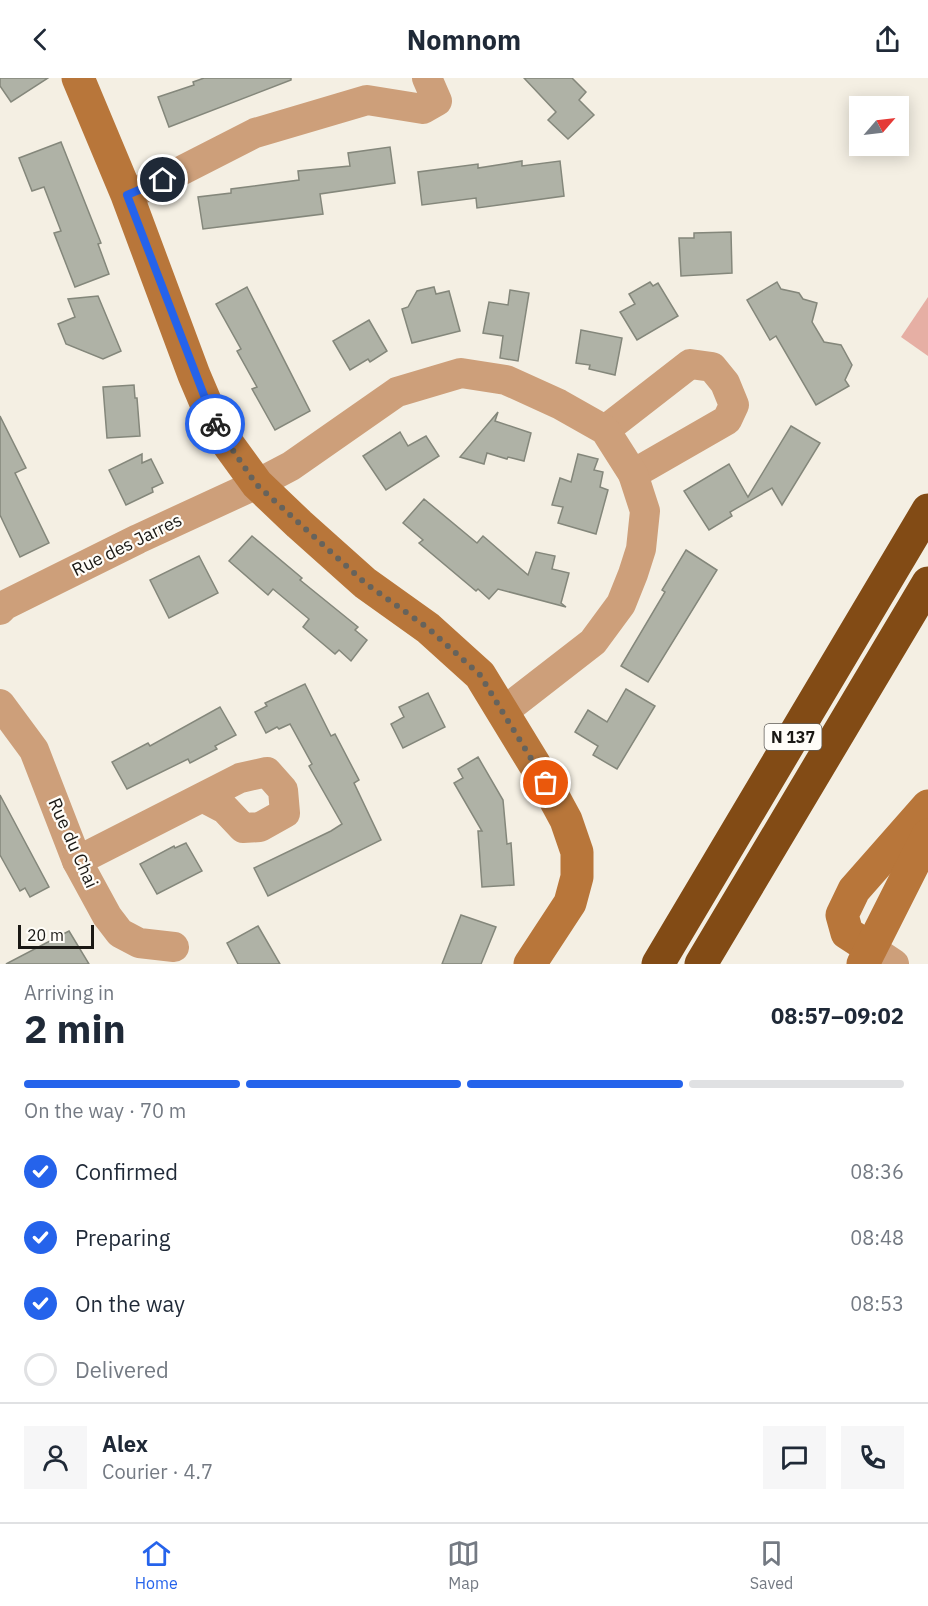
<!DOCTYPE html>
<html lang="en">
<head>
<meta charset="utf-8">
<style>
	:root { --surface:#fff; --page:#f6f6f7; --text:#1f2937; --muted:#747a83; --line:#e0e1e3; --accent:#2563eb }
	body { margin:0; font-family:"IBM Plex Sans",sans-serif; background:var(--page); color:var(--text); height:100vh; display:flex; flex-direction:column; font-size:22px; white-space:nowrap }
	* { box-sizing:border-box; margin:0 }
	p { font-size:20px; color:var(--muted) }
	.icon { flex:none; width:33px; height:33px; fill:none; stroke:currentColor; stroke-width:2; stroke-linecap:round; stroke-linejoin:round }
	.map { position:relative; height:886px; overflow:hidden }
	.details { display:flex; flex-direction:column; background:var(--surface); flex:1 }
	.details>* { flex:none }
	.needle { width:39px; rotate:62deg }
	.tools { position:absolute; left:849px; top:18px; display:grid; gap:12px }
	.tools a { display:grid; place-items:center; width:60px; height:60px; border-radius:0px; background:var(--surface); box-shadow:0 3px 15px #0003; font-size:30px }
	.scale { position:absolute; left:18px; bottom:15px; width:76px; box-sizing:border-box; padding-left:6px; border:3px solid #1a1814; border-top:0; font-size:16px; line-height:21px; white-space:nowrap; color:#1a1814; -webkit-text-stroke:4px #fffdf8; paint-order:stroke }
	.pin { position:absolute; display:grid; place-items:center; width:51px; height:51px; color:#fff; margin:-26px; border:3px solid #fff; border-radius:50%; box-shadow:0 2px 6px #0007 }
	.courier { position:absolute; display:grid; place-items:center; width:60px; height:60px; margin:-30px; border:4px solid #2563eb; border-radius:50%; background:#fff; color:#222; box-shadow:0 2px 8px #0007 }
	.summary em { font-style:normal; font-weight:700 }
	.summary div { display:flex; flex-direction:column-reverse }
	.summary { display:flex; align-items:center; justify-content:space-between; height:102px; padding:0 24px }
	h1 { font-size:39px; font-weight:700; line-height:45px }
	.bar { display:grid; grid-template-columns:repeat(4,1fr); gap:9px 6px; align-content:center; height:72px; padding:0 24px }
	.bar i { height:8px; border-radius:4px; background:var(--line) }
	.bar .current { background:var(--accent) }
	.bar p { grid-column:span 4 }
	.line { display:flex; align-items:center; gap:15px; padding:0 24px; border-top:2px solid var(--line) }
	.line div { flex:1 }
	.round { display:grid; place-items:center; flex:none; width:63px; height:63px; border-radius:0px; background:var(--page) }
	ol { padding:0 24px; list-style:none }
	li { display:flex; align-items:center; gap:18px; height:66px }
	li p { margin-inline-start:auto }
	li .icon { padding:6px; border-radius:50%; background:var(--accent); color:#fff; stroke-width:4 }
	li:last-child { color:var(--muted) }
	li i { width:33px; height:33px; border:3px solid var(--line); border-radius:50% }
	header { display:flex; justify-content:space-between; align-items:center; height:78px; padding:0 24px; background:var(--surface); font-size:27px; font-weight:700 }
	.tabs { display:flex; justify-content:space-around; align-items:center; height:84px; border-top:2px solid var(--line); background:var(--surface); font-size:16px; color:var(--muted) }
	.tabs a { display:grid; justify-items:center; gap:3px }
	.tabs .current { color:var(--accent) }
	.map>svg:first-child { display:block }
	.green { fill:#e6afa4 }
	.building { fill:#afb2a6; stroke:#84877b; stroke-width:1.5 }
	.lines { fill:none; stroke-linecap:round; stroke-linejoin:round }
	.street { stroke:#cd9f7a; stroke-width:30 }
	.secondary { stroke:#b8763a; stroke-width:33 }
	.highway { stroke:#824b15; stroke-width:33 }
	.done { stroke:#66635c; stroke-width:6; stroke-dasharray:0 10.8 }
	.route { stroke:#2563eb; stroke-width:8 }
	.labels { text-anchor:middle; stroke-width:4.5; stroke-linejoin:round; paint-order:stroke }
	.shield { fill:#fffdf8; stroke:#5f5d58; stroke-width:1.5 }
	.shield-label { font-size:16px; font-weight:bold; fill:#1a1814 }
	.street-label { font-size:18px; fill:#1a1814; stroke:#fffdf8 }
</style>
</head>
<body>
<header><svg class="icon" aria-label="back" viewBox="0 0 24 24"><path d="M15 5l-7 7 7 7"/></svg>Nomnom<svg class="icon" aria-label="share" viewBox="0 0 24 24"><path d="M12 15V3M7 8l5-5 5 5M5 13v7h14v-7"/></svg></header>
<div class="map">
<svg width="928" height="886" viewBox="0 0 928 886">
	<rect width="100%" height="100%" fill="#f4efe3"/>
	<polygon class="green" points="928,219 928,278 901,259"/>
	<g class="building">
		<polygon points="0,0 48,0 11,24 0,8"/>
		<polygon points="204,0 291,0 291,2 169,49 158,19 194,7 193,4"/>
		<polygon points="524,0 572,0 586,14 579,22 594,37 568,61 548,42 556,34"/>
		<polygon points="61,64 101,165 98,166 109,196 75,209 54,155 61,153 44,109 32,113 19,80"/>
		<polygon points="390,69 395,105 320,116 323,136 203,151 198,119 231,115 231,111 299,102 298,93 350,88 348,75"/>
		<polygon points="522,83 522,88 560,83 564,118 477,130 476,120 422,127 418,94 478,86 478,90"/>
		<polygon points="731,154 732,195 681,198 679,160 694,160 694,155"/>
		<polygon points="650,204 653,208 658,205 678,238 637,262 620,234 635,226 629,216"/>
		<polygon points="777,204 781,211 799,215 803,221 817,225 812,244 824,264 841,267 852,287 845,302 849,308 816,327 776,258 770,262 747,222"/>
		<polygon points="247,209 310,333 275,352 252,311 257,309 237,273 241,271 216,226"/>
		<polygon points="434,209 436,216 449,213 460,253 412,265 402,231 408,229 417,213"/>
		<polygon points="510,212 529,215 518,283 500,280 503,258 483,255 489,224 508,227"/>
		<polygon points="98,218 121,273 103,281 66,266 58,246 75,239 68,221"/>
		<polygon points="369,242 387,273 370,284 368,281 350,292 333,263"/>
		<polygon points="581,252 622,260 615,297 589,291 590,287 576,285"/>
		<polygon points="134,307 135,320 137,320 140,358 107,360 103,309"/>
		<polygon points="498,334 495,343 531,355 524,383 508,379 507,381 487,375 484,386 460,379"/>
		<polygon points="0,338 26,390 15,395 49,465 20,479 0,437"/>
		<polygon points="791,348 820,365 782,427 772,410 730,434 732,438 709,452 684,413 729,386 748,419"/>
		<polygon points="400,354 408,368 426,358 439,378 386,412 363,378"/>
		<polygon points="142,376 142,385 151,381 163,405 152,410 153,414 126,427 109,392"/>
		<polygon points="578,376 598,381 594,392 603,394 600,409 608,412 596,456 558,445 563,429 552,427 560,400 571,404"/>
		<polygon points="424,421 477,465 483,458 528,497 536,474 555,478 552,491 569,495 561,525 566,529 498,511 489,521 478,511 476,513 419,465 423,462 403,445"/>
		<polygon points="252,458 302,500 300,502 358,549 355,552 367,562 351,583 339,572 335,576 303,549 309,541 273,511 268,517 229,483"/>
		<polygon points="686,472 717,492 648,604 621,588 665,514 662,512"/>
		<polygon points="199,478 218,515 169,540 150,502"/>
		<polygon points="305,606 331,658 335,656 359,702 354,705 381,762 268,818 254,790 331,753 342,746 309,688 312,686 290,646 279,651 277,649 266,655 255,634 267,628 265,625"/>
		<polygon points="626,611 655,628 617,691 593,677 598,668 575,654 588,632 607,644"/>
		<polygon points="428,615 445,649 403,670 391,646 404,639 399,629"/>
		<polygon points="220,629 236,657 215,668 217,671 190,685 188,681 127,711 112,684 148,665 150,668"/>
		<polygon points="478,679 503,722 507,766 511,765 514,807 482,809 478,753 482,753 454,705 463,700 458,691"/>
		<polygon points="0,717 49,809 30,819 25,810 20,813 0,777"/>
		<polygon points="186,765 202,793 157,816 140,786 174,768 175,770"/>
		<polygon points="461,837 496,849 481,886 442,886"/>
		<polygon points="258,848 280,886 238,886 227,865"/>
		<polygon points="69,853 89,886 6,886"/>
	</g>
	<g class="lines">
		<g class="street">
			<polyline points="127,117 163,102 255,55 367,22 423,31 437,23 427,0"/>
			<polyline points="605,352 690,286 712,289 725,305 734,327 727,342 633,396"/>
			<polyline points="0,532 5,527 138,461 257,406 291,388 397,314 461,295 506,302 559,326 605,352 633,396 645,433 641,471 633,496 621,526 593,564 503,634"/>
			<polyline points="0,626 34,672 77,783 107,838 120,855 139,865 174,869"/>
			<polyline points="77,783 240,700 267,694 283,712 285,735 260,749 243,750 225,731 204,720"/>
			<polyline points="870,870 894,886"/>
		</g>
		<g class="secondary">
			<polyline points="78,0 127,117 194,297 217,351 257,406 299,446 365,505 428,550 480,597 546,705 566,742 577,774 577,799 570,825 530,886"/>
			<polyline points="870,870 847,855 842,837 854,812 928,728"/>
			<polyline points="863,886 928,757"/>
		</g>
		<g class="highway">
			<polyline points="658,886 928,432"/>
			<polyline points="701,886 928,505"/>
		</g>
	</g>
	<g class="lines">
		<polyline class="done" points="215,346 256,406 365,505 428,550 480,597 546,705"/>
		<polyline class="route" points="163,102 127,117 215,346"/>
	</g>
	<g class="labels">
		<rect class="shield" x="764.5" y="646" width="57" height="26" rx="4.5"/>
		<g class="shield-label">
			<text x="793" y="665">N 137</text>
		</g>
		<g class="street-label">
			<text transform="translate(127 467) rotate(-26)" y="6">Rue des Jarres</text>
			<text transform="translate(73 765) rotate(66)" y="6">Rue du Chai</text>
		</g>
	</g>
</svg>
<div class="tools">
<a><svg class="needle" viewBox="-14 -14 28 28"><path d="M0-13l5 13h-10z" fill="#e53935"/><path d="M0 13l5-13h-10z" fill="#747a83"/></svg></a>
</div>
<div class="scale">20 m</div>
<div class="pin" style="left:546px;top:705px;background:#ea580c"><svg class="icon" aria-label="bag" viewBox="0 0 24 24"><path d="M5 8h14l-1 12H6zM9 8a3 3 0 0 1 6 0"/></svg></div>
<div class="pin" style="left:163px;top:102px;background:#1f2937"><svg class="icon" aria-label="home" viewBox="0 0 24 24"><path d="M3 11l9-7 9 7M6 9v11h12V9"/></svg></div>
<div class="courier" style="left:215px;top:346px"><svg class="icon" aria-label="bike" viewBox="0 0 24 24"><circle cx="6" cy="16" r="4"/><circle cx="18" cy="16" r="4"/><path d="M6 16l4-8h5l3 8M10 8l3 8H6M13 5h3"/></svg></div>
</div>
<section class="details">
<div class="summary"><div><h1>2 min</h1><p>Arriving in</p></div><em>08:57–09:02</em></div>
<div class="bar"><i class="current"></i><i class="current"></i><i class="current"></i><i></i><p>On the way · 70 m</p></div>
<ol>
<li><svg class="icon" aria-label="check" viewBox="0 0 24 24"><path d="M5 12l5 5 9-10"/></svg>Confirmed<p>08:36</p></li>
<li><svg class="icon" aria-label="check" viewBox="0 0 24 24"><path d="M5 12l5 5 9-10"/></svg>Preparing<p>08:48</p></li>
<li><svg class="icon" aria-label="check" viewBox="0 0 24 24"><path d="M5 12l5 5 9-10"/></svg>On the way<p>08:53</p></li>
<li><i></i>Delivered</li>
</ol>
<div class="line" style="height:108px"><a class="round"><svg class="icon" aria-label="person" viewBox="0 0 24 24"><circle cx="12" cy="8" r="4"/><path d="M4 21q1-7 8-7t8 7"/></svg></a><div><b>Alex</b><p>Courier · 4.7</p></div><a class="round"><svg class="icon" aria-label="chat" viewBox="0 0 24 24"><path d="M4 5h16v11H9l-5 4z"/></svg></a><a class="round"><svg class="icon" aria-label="phone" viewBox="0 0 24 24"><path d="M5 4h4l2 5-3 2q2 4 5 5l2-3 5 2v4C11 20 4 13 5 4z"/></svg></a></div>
</section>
<nav class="tabs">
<a class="current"><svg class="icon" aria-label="home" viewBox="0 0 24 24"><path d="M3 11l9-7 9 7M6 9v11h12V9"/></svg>Home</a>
<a><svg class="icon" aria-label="map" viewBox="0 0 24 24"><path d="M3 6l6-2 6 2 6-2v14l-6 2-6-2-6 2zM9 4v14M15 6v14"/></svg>Map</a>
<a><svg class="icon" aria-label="saved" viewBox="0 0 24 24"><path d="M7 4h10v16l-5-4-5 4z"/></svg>Saved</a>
</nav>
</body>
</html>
